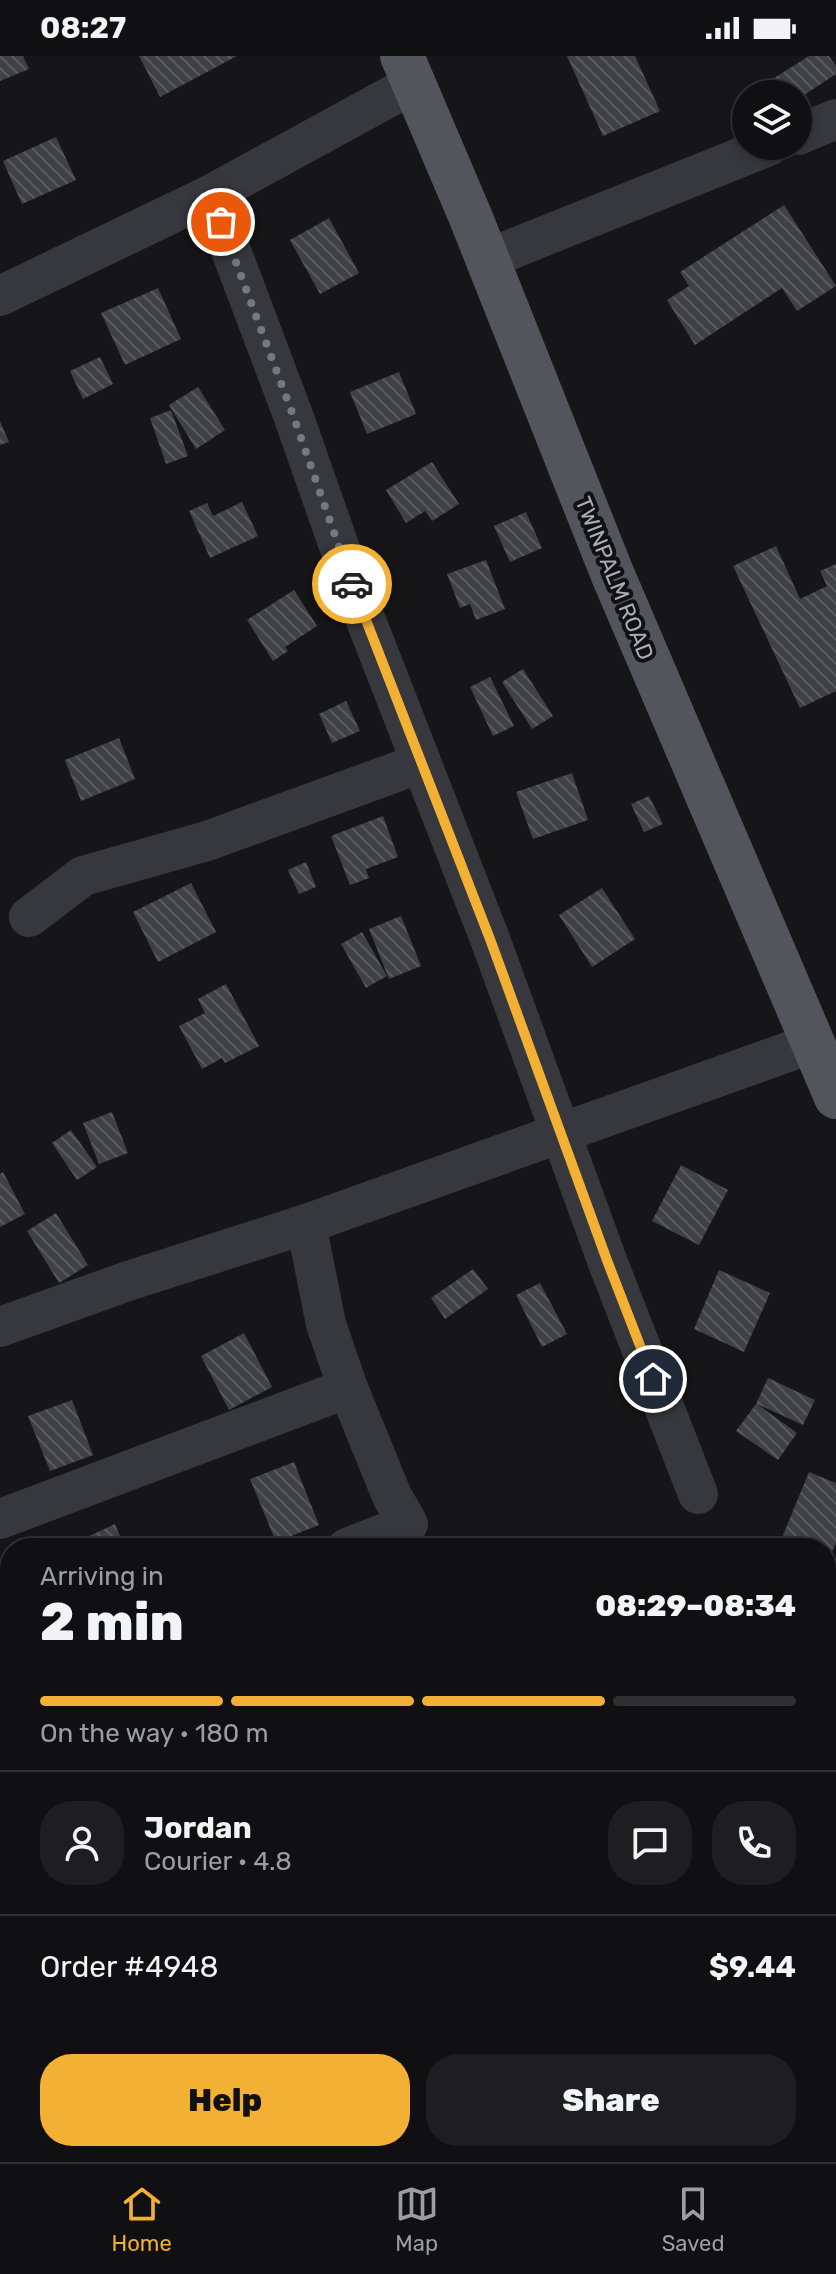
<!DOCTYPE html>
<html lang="en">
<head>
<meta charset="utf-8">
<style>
	:root { --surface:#101012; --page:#1e1e20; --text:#f1f3f6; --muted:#9c9d9f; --line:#303032; --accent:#f2b134 }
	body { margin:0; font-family:Rubik,sans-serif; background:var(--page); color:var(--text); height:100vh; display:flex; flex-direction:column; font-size:30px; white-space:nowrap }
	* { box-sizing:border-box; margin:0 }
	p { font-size:26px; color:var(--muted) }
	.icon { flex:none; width:44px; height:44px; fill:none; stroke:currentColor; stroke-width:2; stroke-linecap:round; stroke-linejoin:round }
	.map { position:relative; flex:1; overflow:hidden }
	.details { position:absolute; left:0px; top:1482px; width:836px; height:624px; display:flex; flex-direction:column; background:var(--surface); border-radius:32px 32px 0 0; box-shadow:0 4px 12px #0003,0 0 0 2px var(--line) }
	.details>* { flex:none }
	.tools { position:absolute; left:732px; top:24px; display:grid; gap:16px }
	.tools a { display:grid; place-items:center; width:80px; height:80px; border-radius:50%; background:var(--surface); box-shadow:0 4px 12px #0003,0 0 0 2px var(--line); font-size:40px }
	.pin { position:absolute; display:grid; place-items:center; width:68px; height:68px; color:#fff; margin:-34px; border:4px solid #fff; border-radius:50%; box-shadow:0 2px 8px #0007 }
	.courier { position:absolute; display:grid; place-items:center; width:80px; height:80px; margin:-40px; border:6px solid #f2b134; border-radius:50%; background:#fff; color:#222; box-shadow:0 2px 10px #0007 }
	.summary em { font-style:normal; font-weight:800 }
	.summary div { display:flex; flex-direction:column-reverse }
	.summary { display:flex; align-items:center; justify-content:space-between; height:136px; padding:0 40px }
	h1 { font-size:52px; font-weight:800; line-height:60px }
	.bar { display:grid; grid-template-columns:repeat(4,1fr); gap:12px 8px; align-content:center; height:96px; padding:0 40px }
	.bar i { height:10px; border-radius:6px; background:var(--line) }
	.bar .active { background:var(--accent) }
	.bar p { grid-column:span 4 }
	.line { display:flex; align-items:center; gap:20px; padding:0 40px; border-top:2px solid var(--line) }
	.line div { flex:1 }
	.round { display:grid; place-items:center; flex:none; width:84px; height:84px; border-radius:32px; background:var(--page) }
	.action { display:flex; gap:16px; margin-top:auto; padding:16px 40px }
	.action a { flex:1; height:92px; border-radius:32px; background:var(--accent); color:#111; font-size:32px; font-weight:800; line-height:92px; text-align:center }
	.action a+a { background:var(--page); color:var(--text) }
	.status { display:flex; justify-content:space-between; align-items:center; height:56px; padding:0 40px; background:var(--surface); direction:ltr }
	.status svg { height:22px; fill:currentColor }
	.dock { display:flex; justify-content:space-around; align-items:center; height:112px; border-top:2px solid var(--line); background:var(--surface); font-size:22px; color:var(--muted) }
	.dock a { display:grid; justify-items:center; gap:4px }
	.dock .active { color:var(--accent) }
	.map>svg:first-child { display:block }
	.built { fill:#222225 }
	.building { fill:url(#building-back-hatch) }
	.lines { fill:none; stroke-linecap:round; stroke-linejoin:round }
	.minor { stroke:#37383d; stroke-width:40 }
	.major { stroke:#53555c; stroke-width:44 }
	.done { stroke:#757880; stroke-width:8; stroke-dasharray:0 14.4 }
	.route { stroke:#f2b134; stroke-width:10 }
	.labels { text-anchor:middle; stroke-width:8; stroke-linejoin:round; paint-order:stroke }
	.street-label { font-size:22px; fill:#a8adb8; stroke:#111113 }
</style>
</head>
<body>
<div class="status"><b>08:27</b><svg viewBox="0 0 49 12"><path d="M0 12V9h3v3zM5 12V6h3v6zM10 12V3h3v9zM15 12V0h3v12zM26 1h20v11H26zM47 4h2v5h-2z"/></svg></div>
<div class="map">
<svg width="836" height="2106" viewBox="0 0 836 2106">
	<defs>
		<pattern id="building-back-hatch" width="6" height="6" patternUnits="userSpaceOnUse" patternTransform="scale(2)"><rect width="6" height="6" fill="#404145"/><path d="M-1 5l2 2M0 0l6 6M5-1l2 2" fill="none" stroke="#595a5e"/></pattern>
	</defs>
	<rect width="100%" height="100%" fill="#161618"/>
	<g class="built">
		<polygon points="836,1524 836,1724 826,1728 826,1529"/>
		<polygon points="836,1735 836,2106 0,2106 0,2096 10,2091 10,2096 826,2096 826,1739"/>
		<polygon points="10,1894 10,2079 0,2083 0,1899"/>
	</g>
	<g class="building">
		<polygon points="0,0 23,0 29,13 0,25"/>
		<polygon points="139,0 237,0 160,41"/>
		<polygon points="567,0 635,0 660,55 603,80"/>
		<polygon points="809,0 829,0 836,10 836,18 798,43 798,38 780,38 771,24"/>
		<polygon points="56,81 76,124 22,148 3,105"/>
		<polygon points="784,149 836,230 797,255 782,232 695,289 667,244 689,230 680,216"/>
		<polygon points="329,162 359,217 320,238 290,184"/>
		<polygon points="158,232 181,283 125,309 101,257"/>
		<polygon points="100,301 113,328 83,343 70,315"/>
		<polygon points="399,316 416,358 367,378 350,336"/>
		<polygon points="198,331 225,374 196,393 169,349"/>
		<polygon points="171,354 188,400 166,408 150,362"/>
		<polygon points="0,365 9,386 0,389"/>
		<polygon points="432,406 459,448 432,465 425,455 406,467 386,434"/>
		<polygon points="242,446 258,480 210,502 189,455 207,447 213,460"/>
		<polygon points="526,456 542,492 510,506 494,470"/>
		<polygon points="776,490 800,543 827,530 820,515 836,508 836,635 800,652 733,510"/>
		<polygon points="486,504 505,553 476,564 470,548 460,552 447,518"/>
		<polygon points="294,534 317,570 285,591 288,595 273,605 247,564"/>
		<polygon points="523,613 553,660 532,673 502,626"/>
		<polygon points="490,621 514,670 493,680 470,631"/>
		<polygon points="346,645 360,675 332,687 319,658"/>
		<polygon points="119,682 135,723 81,745 65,704"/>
		<polygon points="572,717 588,764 533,783 516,736"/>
		<polygon points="649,740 663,768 644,776 631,748"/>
		<polygon points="383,760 398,801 366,813 369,822 350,829 331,780"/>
		<polygon points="306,806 316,831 299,838 288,814"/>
		<polygon points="191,827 216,876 158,906 133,856"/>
		<polygon points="602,832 635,883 592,911 559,859"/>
		<polygon points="401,860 421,910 389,923 369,873"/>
		<polygon points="362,876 387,920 366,932 341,888"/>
		<polygon points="226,928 259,990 225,1007 222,1002 202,1013 179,970 205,957 198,943"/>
		<polygon points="112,1056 128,1097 99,1108 83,1067"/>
		<polygon points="71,1074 97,1111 77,1124 52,1087"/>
		<polygon points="681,1109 728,1134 699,1189 652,1165"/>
		<polygon points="3,1116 25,1158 0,1171 0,1118"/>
		<polygon points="56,1157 88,1209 59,1227 27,1175"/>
		<polygon points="473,1213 488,1233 445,1263 431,1242"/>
		<polygon points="719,1214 770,1237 744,1296 694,1273"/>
		<polygon points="540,1227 567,1278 542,1291 516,1239"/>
		<polygon points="244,1277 272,1331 229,1354 201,1300"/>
		<polygon points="768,1322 815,1344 803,1369 757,1348 797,1377 778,1404 736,1375 756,1348"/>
		<polygon points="72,1344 93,1399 50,1415 28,1360"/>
		<polygon points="294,1406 319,1469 276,1486 250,1423"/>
		<polygon points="809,1416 836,1427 836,1487 831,1498 826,1496 826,1492 815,1492 783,1479"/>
		<polygon points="115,1468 125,1492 76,1492 74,1487"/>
		<polygon points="10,1507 10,1575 2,1577 0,1571 0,1510"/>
		<polygon points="526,2096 553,2096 557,2106 502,2106"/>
	</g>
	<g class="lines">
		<g class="minor">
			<polyline points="798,79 836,63"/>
			<polyline points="210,139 293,359 358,544 490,883 608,1207 698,1438"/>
			<polyline points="487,203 769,90"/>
			<polyline points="0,240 210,139 413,28"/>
			<polyline points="29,861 83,820 207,785 421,707"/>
			<polyline points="306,1168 326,1268 348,1332 392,1440 408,1468 347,1492"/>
			<polyline points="0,1271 128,1225 306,1168 813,987"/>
			<polyline points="0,1463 348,1332"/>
			<polyline points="826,1628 836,1624"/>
			<polyline points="0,1631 10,1627"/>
			<polyline points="826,1825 836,1821"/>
			<polyline points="0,1974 10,1970"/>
			<polyline points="460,2096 462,2102"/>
		</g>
		<polyline class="major" points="402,0 471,162 612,517 836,1041"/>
	</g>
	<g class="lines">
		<polyline class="done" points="221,166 293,359 352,528"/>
		<polyline class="route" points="352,528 490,883 608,1207 653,1323"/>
	</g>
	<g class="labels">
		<g class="street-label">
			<text transform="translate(615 522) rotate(68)" y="8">TWINPALM ROAD</text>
		</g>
	</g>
</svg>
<div class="tools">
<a><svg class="icon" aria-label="layers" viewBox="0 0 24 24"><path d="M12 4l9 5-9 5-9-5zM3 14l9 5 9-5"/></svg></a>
</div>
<div class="pin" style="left:221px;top:166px;background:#ea580c"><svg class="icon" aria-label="bag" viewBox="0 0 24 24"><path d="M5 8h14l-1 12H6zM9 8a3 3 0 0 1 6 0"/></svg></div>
<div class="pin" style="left:653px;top:1323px;background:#1f2937"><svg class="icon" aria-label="home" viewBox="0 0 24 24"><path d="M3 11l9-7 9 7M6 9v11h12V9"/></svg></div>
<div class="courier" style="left:352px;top:528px"><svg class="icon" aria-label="car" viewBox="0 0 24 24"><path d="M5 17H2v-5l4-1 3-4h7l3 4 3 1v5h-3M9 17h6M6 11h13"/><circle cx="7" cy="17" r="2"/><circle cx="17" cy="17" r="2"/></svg></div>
<section class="details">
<div class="summary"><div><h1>2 min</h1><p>Arriving in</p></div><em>08:29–08:34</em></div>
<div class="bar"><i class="active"></i><i class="active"></i><i class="active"></i><i></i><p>On the way · 180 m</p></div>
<div class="line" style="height:144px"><a class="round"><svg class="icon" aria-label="person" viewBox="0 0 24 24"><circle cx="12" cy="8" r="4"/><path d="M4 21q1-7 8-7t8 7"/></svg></a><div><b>Jordan</b><p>Courier · 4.8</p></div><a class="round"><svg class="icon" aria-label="chat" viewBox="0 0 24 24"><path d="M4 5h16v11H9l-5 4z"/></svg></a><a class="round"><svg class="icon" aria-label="phone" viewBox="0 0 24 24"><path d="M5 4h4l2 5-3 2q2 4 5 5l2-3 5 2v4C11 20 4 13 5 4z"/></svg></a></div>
<div class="line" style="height:104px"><div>Order #4948</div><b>$9.44</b></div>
<div class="action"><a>Help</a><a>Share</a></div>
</section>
</div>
<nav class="dock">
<a class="active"><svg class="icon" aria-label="home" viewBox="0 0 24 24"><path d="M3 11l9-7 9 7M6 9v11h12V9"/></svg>Home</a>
<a><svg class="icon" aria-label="map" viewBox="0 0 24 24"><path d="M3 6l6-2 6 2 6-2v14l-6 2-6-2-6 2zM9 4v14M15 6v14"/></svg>Map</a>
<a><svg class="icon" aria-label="saved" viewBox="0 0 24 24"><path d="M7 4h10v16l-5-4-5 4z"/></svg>Saved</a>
</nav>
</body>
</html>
